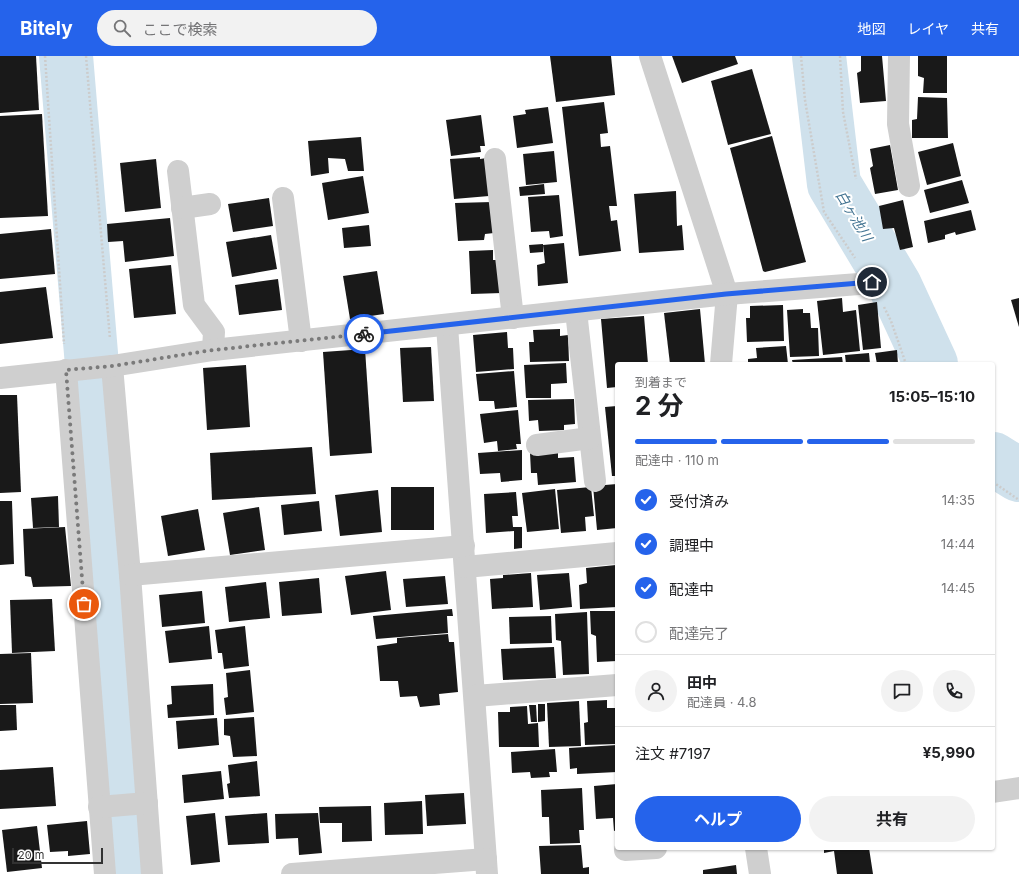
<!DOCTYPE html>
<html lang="ja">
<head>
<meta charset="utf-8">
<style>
	:root { --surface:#fff; --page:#f2f2f2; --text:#202124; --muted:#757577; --line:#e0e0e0; --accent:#2563eb }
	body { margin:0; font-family:Inter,"Noto Sans JP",sans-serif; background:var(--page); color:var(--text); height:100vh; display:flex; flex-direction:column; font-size:15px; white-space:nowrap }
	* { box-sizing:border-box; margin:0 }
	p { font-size:13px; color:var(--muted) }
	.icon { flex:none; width:22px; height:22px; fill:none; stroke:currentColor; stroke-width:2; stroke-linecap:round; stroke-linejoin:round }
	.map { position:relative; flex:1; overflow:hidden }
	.side { position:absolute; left:615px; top:306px; width:380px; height:488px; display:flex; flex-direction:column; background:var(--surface); border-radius:4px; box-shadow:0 1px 3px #0004 }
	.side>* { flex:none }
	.scale { position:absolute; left:12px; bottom:10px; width:91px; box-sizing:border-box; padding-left:4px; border:2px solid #323232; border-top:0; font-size:11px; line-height:14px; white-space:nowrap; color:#323232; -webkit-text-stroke:3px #fff; paint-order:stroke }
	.pin { position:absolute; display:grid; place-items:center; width:34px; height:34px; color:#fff; margin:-17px; border:2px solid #fff; border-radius:50%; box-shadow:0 1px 4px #0007 }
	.courier { position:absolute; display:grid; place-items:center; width:40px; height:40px; margin:-20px; border:3px solid #2563eb; border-radius:50%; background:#fff; color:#222; box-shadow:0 1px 5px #0007 }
	.head em { font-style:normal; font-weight:700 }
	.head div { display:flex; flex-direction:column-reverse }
	.head { display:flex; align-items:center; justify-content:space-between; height:68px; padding:0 20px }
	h1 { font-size:26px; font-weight:700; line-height:30px }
	.bar { display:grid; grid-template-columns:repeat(4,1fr); gap:6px 4px; align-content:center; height:48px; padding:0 20px }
	.bar i { height:5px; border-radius:3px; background:var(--line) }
	.bar .selected { background:var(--accent) }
	.bar p { grid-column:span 4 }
	.line { display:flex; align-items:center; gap:10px; padding:0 20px; border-top:1px solid var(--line) }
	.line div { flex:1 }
	.round { display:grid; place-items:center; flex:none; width:42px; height:42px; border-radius:21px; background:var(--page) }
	ol { padding:0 20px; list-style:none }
	li { display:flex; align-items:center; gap:12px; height:44px }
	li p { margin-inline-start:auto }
	li .icon { padding:4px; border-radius:50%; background:var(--accent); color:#fff; stroke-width:4 }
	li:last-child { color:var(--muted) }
	li i { width:22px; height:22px; border:2px solid var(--line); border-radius:50% }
	.primary-button { display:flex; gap:8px; margin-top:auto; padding:8px 20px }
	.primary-button a { flex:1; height:46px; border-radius:24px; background:var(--accent); color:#fff; font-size:16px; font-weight:700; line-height:46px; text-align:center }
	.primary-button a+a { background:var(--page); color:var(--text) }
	header { display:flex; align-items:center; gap:24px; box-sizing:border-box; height:56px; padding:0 20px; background:var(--accent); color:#fff }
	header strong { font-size:19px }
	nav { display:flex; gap:22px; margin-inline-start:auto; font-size:14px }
	.search { width:280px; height:36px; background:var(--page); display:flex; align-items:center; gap:10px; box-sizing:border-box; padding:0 14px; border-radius:22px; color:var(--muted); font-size:15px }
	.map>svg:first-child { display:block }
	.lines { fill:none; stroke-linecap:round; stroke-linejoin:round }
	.river { stroke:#cfe1ec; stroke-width:54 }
	.building { fill:#191919 }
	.path { stroke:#ccc; stroke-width:2.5; stroke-dasharray:2 2; stroke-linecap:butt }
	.minor { stroke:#cfcfcf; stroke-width:22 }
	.done { stroke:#7a7a7a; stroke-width:4; stroke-dasharray:0 7.2 }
	.route { stroke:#2563eb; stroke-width:5 }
	.labels { text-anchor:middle; stroke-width:4; stroke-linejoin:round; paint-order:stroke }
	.water-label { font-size:14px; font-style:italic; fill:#437492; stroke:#fff }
</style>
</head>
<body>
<header>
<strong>Bitely</strong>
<div class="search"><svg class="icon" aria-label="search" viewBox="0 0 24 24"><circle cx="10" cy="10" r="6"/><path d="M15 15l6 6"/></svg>ここで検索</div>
<nav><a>地図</a><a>レイヤ</a><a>共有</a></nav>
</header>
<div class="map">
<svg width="1019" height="818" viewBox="0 0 1019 818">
	<rect width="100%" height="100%" fill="#fff"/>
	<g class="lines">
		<g class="river">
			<polyline points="66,0 95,345 130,818"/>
			<polyline points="819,0 834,128 895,230 931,308"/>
			<polyline points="993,403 1019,419"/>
		</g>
	</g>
	<g class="building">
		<polygon points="0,0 36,0 39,54 0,57"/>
		<polygon points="550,0 611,0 615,39 556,46"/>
		<polygon points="672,0 735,0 738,8 682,27"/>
		<polygon points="861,0 882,0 886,45 860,47 857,17 861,15"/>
		<polygon points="918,0 947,0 947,37 923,37 924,22 918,20"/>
		<polygon points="752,13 771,78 728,89 711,25"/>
		<polygon points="918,41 947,42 948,82 912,82 912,64 917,63"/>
		<polygon points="604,46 608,77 600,78 601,91 610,90 617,150 609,150 611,165 617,164 621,195 579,200 562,51"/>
		<polygon points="548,51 553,87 517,92 513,60 526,58 525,54"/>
		<polygon points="42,58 48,160 0,162 0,60"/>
		<polygon points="481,59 485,90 480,90 481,96 451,100 446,64"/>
		<polygon points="772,80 806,206 765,216 763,215 730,92"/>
		<polygon points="361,81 364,115 348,115 345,103 328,102 329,117 311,120 308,85"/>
		<polygon points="953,87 961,120 927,129 918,96"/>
		<polygon points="890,89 898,134 875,138 870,112 873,110 870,93"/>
		<polygon points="554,95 557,126 526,129 523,98"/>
		<polygon points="480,101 480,103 487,102 489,140 454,143 450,103"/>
		<polygon points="156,103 161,152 125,156 120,107"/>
		<polygon points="363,120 369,157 328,164 322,127"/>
		<polygon points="962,124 969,147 930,157 924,134"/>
		<polygon points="544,128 545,138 520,140 519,131"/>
		<polygon points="676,135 677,170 682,169 684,194 639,197 634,138"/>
		<polygon points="559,139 563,180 550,182 549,175 531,176 528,141"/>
		<polygon points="269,142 273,170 233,176 228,148"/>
		<polygon points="903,144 913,191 900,194 894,172 883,173 879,150"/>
		<polygon points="492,146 494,177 485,178 484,184 458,185 455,147"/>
		<polygon points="971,154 976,174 956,179 955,176 945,179 945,183 928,187 924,165"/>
		<polygon points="170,162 174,200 125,206 123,185 108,186 107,168"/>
		<polygon points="369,169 371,190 344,192 342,172"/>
		<polygon points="51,173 55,218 0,223 0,178"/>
		<polygon points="271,179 277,213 232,221 226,186"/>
		<polygon points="564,187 568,227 538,230 537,209 545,207 543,189"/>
		<polygon points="543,188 543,196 530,197 529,189"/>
		<polygon points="493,194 493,204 500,204 502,237 471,238 469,195"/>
		<polygon points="171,209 176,258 134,262 129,213"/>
		<polygon points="377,215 384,258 350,263 343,220"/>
		<polygon points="278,223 282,254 239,259 235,229"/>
		<polygon points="46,231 53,282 0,288 0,236"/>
		<polygon points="842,242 843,256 856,254 860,295 823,299 817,245"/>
		<polygon points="1019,242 1019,271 1011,244"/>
		<polygon points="877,246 881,292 863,294 858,249"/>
		<polygon points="783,249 784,285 747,286 746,262 750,262 750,250"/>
		<polygon points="700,253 705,308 670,308 664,257"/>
		<polygon points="803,253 803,257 810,257 811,272 818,272 819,300 790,301 787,254"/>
		<polygon points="644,260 648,308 617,308 617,331 607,332 601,263"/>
		<polygon points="560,273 560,280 568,279 569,305 530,306 529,286 534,286 533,274"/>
		<polygon points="507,276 508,292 513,292 514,313 476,316 473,279"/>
		<polygon points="786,290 788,308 748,308 748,303 757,302 756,292"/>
		<polygon points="431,291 434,345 403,346 400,292"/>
		<polygon points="365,293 372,397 330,400 323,296"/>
		<polygon points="897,294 898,308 877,308 875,297"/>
		<polygon points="869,297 870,308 846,308 845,299"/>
		<polygon points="842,301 843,308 793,308 792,304"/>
		<polygon points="566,307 567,327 551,328 551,342 526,342 524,309"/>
		<polygon points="246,309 250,371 207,374 203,312"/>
		<polygon points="514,315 517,351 495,353 494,345 479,345 476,318"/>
		<polygon points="0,339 17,339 21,436 0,437"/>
		<polygon points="574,343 575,368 564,369 564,374 539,375 538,364 529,365 528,344"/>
		<polygon points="617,350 617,420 612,420 605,351"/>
		<polygon points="518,354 521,388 516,388 517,393 498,395 497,385 484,387 480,358"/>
		<polygon points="312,391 316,438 212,444 210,397"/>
		<polygon points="522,394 522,424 501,426 500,417 480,418 478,397"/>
		<polygon points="558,395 558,402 574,401 576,426 538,429 537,417 531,417 530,397"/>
		<polygon points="617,428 617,472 597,474 593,430"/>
		<rect x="391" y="431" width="43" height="43"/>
		<polygon points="591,431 594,460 585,461 586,475 561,477 557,434"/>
		<polygon points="555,433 559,473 527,476 522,437"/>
		<polygon points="378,434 382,476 340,480 335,439"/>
		<polygon points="516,436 518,460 512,460 513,471 522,471 522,492 514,493 514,475 486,477 484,438"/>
		<polygon points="58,440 59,471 33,472 31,442"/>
		<polygon points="0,445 12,445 14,508 0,509"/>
		<polygon points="319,445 322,475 284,479 281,449"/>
		<polygon points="259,451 265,494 230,499 223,457"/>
		<polygon points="198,453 205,494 168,500 161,460"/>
		<polygon points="65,471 71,530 33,531 31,521 25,520 23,473"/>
		<polygon points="616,509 617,551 580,553 579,529 587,527 586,512"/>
		<polygon points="386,515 391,554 351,559 345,520"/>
		<polygon points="531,517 533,551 492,553 490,523 503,522 503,519"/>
		<polygon points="569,517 572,551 540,554 537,519"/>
		<polygon points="445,520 448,548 406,551 403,523"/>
		<polygon points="319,522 322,557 282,560 279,526"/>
		<polygon points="266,526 270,562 229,566 225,531"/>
		<polygon points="202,535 205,567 162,571 159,539"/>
		<polygon points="52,543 55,595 12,597 10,544"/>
		<polygon points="452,553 453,560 447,560 448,577 376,583 373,560"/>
		<polygon points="590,555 617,555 617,605 597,606 596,580 591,578"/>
		<polygon points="587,556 589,618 563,619 561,585 556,584 555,558"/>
		<polygon points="551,560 552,587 510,588 509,561"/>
		<polygon points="209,570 212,603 169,607 165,575"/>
		<polygon points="245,570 249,610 224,613 222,597 218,597 215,574"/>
		<polygon points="448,578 449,586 454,586 458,636 439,638 440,649 420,651 417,640 400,641 398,625 380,625 377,590 397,587 397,582"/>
		<polygon points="554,591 556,622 503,624 501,593"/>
		<polygon points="31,597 33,647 0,648 0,598"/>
		<polygon points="250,614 254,656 226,659 224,642 228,641 226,617"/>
		<polygon points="213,628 214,659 168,662 167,649 172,648 171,630"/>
		<polygon points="607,644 607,652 617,652 617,688 585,689 584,667 588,666 587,645"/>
		<polygon points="579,645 581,690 549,691 547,647"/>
		<polygon points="538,648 545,648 545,665 538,666"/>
		<polygon points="0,649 16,649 17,674 0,675"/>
		<polygon points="529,649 536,649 537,666 531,666"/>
		<polygon points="527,650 528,668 538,667 539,691 499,691 498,656 510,656 510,651"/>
		<polygon points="254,661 257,700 233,701 230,680 224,679 224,663"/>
		<polygon points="217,662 219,689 178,693 176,665"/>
		<polygon points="617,689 617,716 577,718 577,712 570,713 569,692"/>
		<polygon points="555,693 557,716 549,716 550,721 531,722 530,716 512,717 511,696"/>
		<polygon points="257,705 260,740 229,742 227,728 230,727 228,709"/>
		<polygon points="53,711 56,750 0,753 0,714"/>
		<polygon points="221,715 224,743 184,747 182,719"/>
		<polygon points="617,728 617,774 614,775 613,762 596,763 594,730"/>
		<polygon points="582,732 584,774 579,774 580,787 550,788 549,761 542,761 541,734"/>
		<polygon points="464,737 466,768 427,770 425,739"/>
		<polygon points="422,745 423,778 385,779 384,747"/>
		<polygon points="371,750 372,785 342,786 342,767 320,767 319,751"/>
		<polygon points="215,757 220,806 191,809 186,760"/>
		<polygon points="267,757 269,787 228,789 225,760"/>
		<polygon points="318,757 322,797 299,799 298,782 276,783 275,758"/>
		<polygon points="87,765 90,798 68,800 68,795 50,796 47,769"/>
		<polygon points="37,770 42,812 7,816 2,774"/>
		<polygon points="581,789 583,812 589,811 589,818 541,818 539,790"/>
		<polygon points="824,792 869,792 873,818 837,818 834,795 824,797"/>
		<polygon points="736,809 737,818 703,818 703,814"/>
	</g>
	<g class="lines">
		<g class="path">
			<polyline points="45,0 64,288"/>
			<polyline points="86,0 110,283"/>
			<polyline points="801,0 805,44 824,156 855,202"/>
			<polyline points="840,0 843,56 856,123"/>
			<polyline points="884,251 891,265 906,308"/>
			<polyline points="993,426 1019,444"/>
		</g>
		<g class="minor">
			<polyline points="650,0 727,238 721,308"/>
			<polyline points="899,0 898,68 909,130"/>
			<polyline points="495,103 513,262"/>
			<polyline points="178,115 194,249 214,276 213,294"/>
			<polyline points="283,142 301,285"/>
			<polyline points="182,152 210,148"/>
			<polyline points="576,255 595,425"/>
			<polyline points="447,270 487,818"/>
			<polyline points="112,310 130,519 152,818"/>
			<polyline points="66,314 105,818"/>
			<polyline points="0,322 112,310 213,294 727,238 872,227"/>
			<polyline points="537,389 590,382"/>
			<polyline points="465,511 617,497"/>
			<polyline points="130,519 464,490"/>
			<polyline points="475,640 617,629"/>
			<polyline points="993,736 1019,732"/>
			<polyline points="99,751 147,747"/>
			<polyline points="756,792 760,818"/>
			<polyline points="625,794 656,792"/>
			<polyline points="292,818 486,803"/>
		</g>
	</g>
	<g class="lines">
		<polyline class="done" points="84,548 66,314 112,310 213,294 364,278"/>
		<polyline class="route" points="364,278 726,238 872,226"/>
	</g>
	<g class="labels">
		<g class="water-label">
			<text transform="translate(854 160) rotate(59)" y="5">白ヶ池川</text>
		</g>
	</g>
</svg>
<div class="scale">20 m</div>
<div class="pin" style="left:84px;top:548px;background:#ea580c"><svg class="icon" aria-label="bag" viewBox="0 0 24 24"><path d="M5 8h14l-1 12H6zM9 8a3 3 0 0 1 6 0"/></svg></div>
<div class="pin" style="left:872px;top:226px;background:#1f2937"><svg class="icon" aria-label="home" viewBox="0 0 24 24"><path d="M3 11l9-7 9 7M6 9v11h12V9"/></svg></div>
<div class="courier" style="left:364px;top:278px"><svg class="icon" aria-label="bike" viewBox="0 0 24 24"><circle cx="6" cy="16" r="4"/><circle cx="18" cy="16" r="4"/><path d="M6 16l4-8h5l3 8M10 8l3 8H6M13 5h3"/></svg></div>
<section class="side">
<div class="head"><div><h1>2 分</h1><p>到着まで</p></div><em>15:05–15:10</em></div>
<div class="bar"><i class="selected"></i><i class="selected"></i><i class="selected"></i><i></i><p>配達中 · 110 m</p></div>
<ol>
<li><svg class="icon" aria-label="check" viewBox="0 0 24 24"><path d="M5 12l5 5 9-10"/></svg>受付済み<p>14:35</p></li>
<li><svg class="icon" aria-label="check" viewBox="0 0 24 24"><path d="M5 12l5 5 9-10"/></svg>調理中<p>14:44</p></li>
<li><svg class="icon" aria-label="check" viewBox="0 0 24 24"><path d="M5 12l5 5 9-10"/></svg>配達中<p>14:45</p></li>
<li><i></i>配達完了</li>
</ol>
<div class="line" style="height:72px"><a class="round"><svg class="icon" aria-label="person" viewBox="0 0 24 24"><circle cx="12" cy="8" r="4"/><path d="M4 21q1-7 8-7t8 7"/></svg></a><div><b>田中</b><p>配達員 · 4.8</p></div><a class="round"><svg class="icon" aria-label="chat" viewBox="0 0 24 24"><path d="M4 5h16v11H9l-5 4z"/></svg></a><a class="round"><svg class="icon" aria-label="phone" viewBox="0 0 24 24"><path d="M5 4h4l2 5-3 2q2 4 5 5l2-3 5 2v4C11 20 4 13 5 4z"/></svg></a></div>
<div class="line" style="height:52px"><div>注文 #7197</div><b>¥5,990</b></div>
<div class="primary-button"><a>ヘルプ</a><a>共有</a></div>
</section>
</div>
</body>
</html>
